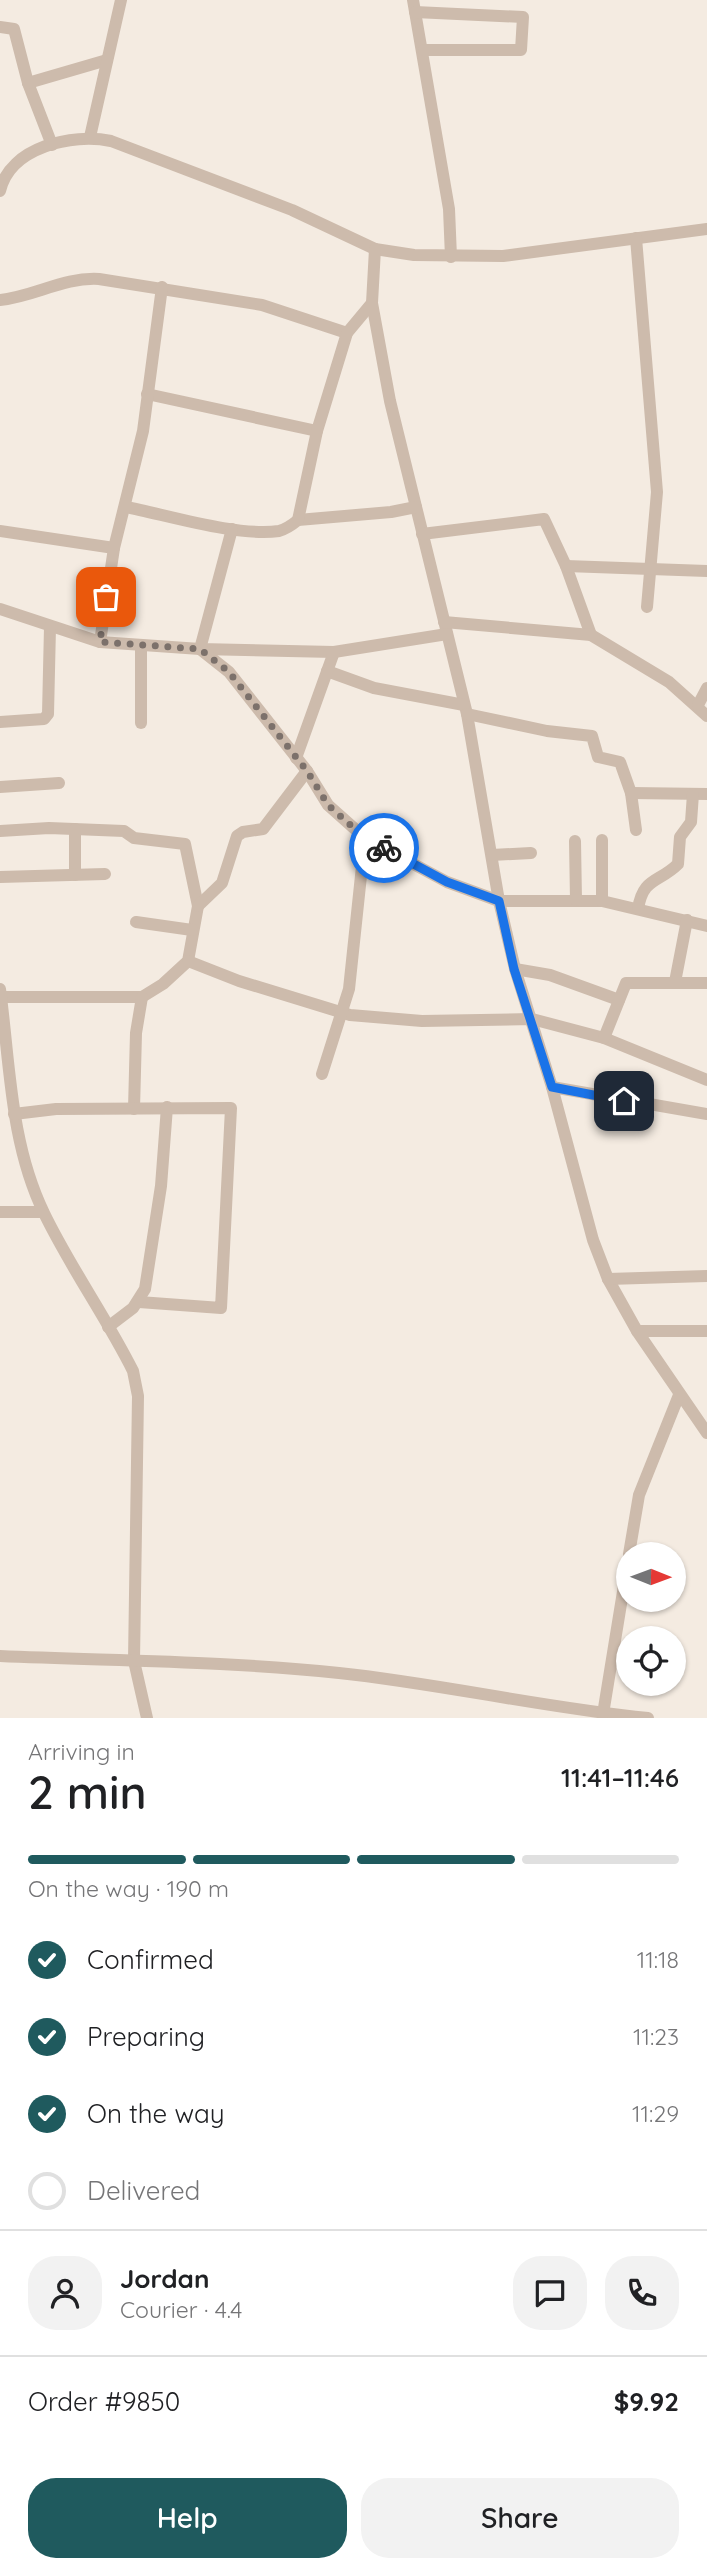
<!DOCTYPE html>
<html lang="en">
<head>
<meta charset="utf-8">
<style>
	:root { --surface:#fff; --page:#f2f2f2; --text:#202124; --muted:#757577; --line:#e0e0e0; --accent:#1f5a5e }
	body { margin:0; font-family:Quicksand,sans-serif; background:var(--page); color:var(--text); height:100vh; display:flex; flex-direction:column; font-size:26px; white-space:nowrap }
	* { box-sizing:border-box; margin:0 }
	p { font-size:23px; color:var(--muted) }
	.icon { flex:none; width:38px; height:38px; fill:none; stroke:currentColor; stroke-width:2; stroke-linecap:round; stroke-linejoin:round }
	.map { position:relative; height:1718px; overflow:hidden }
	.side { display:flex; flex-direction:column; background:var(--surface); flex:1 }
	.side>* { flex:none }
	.needle { width:46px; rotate:91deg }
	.controls { position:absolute; left:616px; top:1542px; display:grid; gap:14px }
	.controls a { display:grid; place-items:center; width:70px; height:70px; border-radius:50%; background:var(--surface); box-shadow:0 2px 5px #0004; font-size:35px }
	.pin { position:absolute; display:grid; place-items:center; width:60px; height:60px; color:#fff; margin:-30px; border-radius:14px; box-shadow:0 4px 10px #0006 }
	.courier { position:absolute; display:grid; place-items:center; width:70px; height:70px; margin:-35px; border:5px solid #1a73e8; border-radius:50%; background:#fff; color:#222; box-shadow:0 2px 9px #0007 }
	.head em { font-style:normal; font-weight:600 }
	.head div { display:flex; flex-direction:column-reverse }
	.head { display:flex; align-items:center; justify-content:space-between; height:119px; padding:0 28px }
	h1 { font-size:46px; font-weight:600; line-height:52px }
	.bar { display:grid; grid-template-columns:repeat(4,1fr); gap:10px 7px; align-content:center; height:84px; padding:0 28px }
	.bar i { height:9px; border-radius:5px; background:var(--line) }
	.bar .active { background:var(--accent) }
	.bar p { grid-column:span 4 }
	.line { display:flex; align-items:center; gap:18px; padding:0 28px; border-top:2px solid var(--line) }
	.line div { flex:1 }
	.round { display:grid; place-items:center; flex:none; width:74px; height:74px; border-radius:28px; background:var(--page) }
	ol { padding:0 28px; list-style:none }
	li { display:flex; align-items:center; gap:21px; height:77px }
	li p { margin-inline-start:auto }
	li .icon { padding:7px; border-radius:50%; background:var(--accent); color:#fff; stroke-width:4 }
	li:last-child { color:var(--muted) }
	li i { width:38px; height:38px; border:4px solid var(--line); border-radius:50% }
	.button { display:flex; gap:14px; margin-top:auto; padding:14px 28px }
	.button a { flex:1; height:80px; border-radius:28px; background:var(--accent); color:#fff; font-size:28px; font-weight:600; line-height:80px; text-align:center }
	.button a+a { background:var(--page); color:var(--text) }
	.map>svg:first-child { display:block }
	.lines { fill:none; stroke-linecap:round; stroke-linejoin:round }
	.street { stroke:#cdbbac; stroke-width:12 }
	.done { stroke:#7c716b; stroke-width:7; stroke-dasharray:0 12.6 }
	.route { stroke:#1a73e8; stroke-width:9 }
</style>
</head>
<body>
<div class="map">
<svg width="707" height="1718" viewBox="0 0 707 1718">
	<rect width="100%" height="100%" fill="#f4ebe1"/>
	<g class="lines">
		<g class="street">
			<polyline points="413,0 449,209 451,257"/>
			<polyline points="415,12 523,17 521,50 424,50"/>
			<polyline points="0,27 14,29 28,83 52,145"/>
			<polyline points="28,83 107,60"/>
			<polyline points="90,137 121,0"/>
			<path d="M0 191C10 147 72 133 111 141L292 210 375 249 414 255 503 256 707 229"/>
			<polyline points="636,238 657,492 647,607"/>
			<polyline points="375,249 372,303 390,401 467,714 499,901 515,969 552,1087 593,1240 608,1279 637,1331 707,1433"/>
			<path d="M0 300C36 296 63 277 99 279L262 305 347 333"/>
			<polyline points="147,394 317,431"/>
			<path d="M126 507C167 515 238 537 279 531 286 529 292 525 298 520L391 512 416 507"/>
			<polyline points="298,520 317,431 347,333 372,303"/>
			<polyline points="0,531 114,548"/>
			<polyline points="422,534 544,519 566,566 591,635"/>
			<polyline points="566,566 707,571"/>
			<polyline points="0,609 100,642 200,649 334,652 447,634"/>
			<polyline points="444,622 591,635 669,682 707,716"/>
			<polyline points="100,642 114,548 143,431 162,287"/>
			<polyline points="141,646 141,723"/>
			<polyline points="200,649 229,672 307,771 328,805 365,838 447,882 499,901 602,901 707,926"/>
			<polyline points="200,649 232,529"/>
			<polyline points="327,671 374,688 464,705"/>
			<polyline points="698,705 707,688"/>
			<polyline points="467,714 547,731 592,736 598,757 620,762 631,793 636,830"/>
			<polyline points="0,722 44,719 48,714 50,627"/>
			<polyline points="296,758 334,652"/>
			<polyline points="0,787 59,783"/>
			<polyline points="631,793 707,794"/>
			<polyline points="0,831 49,828 124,831 134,838 185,844 198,906 188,961 163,984 142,997 1,997"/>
			<polyline points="602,840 602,901"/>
			<polyline points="575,841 576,900"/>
			<polyline points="492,855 531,853"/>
			<polyline points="75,875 75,829"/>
			<polyline points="0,877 105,874"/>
			<polyline points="198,906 222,883 237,836 243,832 263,829 307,771"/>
			<path d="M638 909C643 877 659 883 678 864L680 837 691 822 693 794"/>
			<polyline points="136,922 192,930"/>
			<polyline points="188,961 239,981 350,1015 422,1021 532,1019 604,1038 707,1080"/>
			<polyline points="515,969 550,975 619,1000"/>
			<polyline points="675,982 687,920"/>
			<path d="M0 989C10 1064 10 1143 44 1213 70 1267 106 1317 133 1371L138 1396 134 1661 147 1718"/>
			<polyline points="604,1038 626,983 707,983"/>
			<polyline points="322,1074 349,989 365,838"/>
			<polyline points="552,1087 707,1114"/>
			<polyline points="134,1109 136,1033 142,997"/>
			<polyline points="14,1114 56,1109 231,1108 221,1308 139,1302"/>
			<polyline points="0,1212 43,1212"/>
			<polyline points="608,1279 707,1276"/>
			<polyline points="108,1327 133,1308 145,1289 161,1186 167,1107"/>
			<polyline points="637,1331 707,1331"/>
			<polyline points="629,1554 639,1495 679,1395"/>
			<path d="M0 1656C113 1661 227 1661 339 1673 443 1684 544 1708 648 1718"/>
			<polyline points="603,1714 628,1561"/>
		</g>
	</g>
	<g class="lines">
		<polyline class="done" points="106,597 100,642 200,649 229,672 307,771 328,805 365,838 384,848"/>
		<polyline class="route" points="384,848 447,882 499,901 514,969 552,1087 624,1101"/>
	</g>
</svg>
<div class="controls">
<a><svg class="needle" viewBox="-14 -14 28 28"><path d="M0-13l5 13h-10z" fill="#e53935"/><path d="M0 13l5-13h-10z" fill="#757577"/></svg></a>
<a><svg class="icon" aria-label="locate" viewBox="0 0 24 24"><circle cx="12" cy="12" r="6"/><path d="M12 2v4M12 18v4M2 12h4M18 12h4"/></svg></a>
</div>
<div class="pin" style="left:106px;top:597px;background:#ea580c"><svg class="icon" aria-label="bag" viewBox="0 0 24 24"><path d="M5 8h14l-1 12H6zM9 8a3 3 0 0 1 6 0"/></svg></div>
<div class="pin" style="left:624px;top:1101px;background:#1f2937"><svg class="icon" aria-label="home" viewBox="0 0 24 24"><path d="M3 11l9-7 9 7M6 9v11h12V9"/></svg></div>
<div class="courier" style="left:384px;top:848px"><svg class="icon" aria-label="bike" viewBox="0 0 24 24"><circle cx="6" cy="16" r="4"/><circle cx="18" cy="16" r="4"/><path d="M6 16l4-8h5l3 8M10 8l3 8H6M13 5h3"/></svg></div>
</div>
<section class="side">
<div class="head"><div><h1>2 min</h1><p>Arriving in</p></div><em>11:41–11:46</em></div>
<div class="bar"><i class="active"></i><i class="active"></i><i class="active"></i><i></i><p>On the way · 190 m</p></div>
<ol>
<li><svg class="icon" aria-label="check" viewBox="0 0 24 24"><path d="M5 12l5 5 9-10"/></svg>Confirmed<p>11:18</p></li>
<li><svg class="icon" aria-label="check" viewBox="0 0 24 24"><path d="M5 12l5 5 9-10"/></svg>Preparing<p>11:23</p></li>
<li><svg class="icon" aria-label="check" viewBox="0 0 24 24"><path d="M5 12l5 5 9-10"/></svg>On the way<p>11:29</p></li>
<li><i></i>Delivered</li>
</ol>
<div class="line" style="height:126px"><a class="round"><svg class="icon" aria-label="person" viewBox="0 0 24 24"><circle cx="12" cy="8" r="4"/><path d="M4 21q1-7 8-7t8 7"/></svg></a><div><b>Jordan</b><p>Courier · 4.4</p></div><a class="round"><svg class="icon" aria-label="chat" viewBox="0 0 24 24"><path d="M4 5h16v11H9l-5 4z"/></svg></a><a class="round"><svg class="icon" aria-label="phone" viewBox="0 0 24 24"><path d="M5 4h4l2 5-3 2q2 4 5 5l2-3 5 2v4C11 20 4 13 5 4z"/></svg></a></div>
<div class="line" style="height:91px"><div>Order #9850</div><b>$9.92</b></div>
<div class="button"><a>Help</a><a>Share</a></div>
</section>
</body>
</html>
